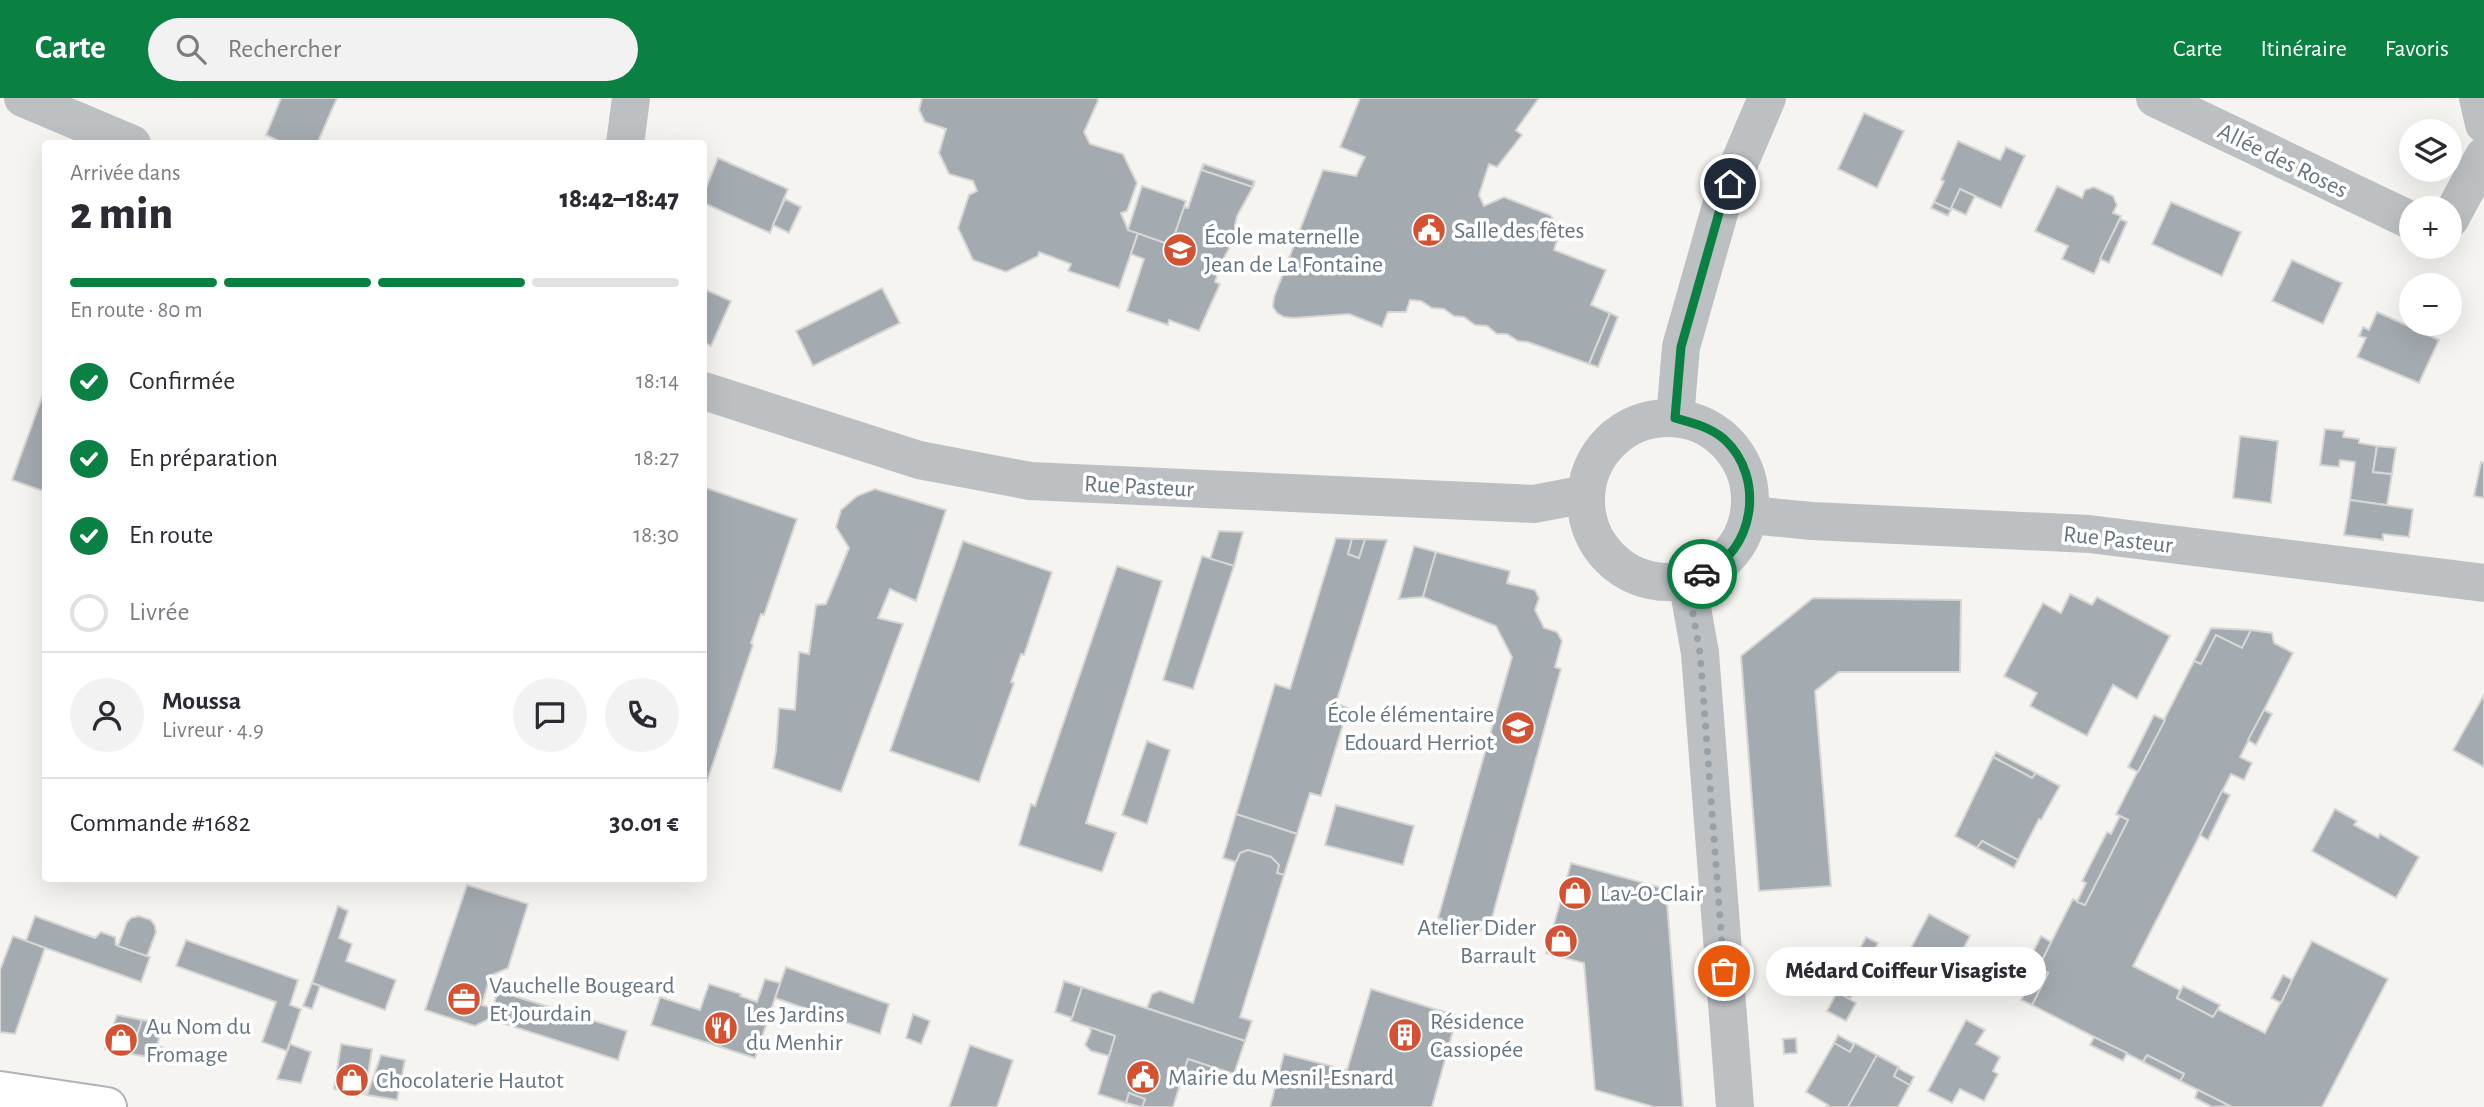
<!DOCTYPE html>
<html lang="fr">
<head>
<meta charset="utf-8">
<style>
	:root { --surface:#fff; --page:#f2f2f3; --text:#2b2b33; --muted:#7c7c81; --line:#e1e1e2; --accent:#0b8043 }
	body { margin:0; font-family:"Alegreya Sans",sans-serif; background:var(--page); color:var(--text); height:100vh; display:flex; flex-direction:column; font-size:26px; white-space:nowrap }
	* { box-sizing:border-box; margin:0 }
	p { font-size:23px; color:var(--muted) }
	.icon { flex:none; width:38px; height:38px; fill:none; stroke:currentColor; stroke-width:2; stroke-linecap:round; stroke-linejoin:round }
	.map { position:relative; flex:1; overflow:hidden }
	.panel { position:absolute; left:42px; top:42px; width:665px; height:742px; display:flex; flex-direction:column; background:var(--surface); border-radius:7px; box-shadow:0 7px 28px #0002 }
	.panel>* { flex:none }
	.fabs { position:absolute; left:2399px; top:21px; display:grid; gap:14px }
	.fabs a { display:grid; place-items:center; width:63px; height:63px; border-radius:50%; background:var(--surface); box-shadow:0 7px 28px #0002; font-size:35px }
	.pin { position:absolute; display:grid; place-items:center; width:60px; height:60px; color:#fff; margin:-30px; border:4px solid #fff; border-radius:50%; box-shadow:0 2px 7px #0007 }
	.courier { position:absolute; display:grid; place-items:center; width:70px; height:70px; margin:-35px; border:5px solid #0b8043; border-radius:50%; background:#fff; color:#222; box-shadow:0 2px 9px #0007 }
	.bubble { position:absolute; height:49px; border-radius:24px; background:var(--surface); box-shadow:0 7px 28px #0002; font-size:23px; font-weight:800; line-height:49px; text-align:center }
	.overview em { font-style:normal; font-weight:800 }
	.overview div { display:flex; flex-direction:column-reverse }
	.overview { display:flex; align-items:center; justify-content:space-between; height:119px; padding:0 28px }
	h1 { font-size:46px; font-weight:800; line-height:52px }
	.bar { display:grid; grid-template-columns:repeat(4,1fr); gap:10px 7px; align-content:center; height:84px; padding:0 28px }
	.bar i { height:9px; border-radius:5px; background:var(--line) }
	.bar .selected { background:var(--accent) }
	.bar p { grid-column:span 4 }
	.line { display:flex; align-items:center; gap:18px; padding:0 28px; border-top:2px solid var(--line) }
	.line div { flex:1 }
	.round { display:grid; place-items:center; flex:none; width:74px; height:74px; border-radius:37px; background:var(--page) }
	ol { padding:0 28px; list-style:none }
	li { display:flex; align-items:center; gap:21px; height:77px }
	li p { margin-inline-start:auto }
	li .icon { padding:7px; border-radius:50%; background:var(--accent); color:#fff; stroke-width:4 }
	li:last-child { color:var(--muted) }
	li i { width:38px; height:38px; border:4px solid var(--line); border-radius:50% }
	header { display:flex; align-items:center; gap:42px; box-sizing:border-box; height:98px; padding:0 35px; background:var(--accent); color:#fff }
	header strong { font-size:33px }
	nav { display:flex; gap:38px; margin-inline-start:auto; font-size:24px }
	.search { width:490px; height:63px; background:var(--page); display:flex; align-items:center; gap:18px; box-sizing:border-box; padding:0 24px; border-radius:38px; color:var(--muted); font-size:26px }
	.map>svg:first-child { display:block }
	.building { fill:#a4abb0; stroke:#d6d6d4; stroke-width:2 }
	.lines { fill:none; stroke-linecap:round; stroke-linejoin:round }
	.primary-casing { stroke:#b0b4b7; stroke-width:42 }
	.street { stroke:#bcc0c3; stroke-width:38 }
	.primary { stroke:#fff; stroke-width:38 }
	.done { stroke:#98a1a8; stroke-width:7; stroke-dasharray:0 12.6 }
	.route { stroke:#0b8043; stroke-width:9 }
	.labels { text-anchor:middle; stroke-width:7; stroke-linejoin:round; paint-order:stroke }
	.street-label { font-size:24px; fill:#667580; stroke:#fff }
	.poi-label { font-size:24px; fill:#667580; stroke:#fff; text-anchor:start }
</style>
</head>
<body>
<header>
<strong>Carte</strong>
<div class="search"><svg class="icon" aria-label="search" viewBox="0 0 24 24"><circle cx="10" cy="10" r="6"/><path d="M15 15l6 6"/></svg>Rechercher</div>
<nav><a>Carte</a><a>Itinéraire</a><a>Favoris</a></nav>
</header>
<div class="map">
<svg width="2484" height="1009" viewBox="0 0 2484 1009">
	<rect width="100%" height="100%" fill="#f5f4f1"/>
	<g class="building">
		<polygon points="281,0 337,0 317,46 285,46 266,37"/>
		<polygon points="922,0 1097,0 1098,3 1084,34 1090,46 1123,56 1137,85 1127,113 1121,115 1128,132 1138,135 1119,190 1068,173 1071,166 1039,154 1038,158 1006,174 973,162 958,130 969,97 977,93 973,83 949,76 939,55 946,31 925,24 919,12"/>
		<polygon points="1360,0 1539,0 1516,32 1522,37 1497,69 1489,66 1479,97 1484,108 1504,99 1550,117 1558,127 1559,137 1554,152 1606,172 1591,207 1610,215 1589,266 1528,244 1518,243 1507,236 1497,236 1487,228 1475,227 1464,219 1454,218 1444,211 1432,210 1421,203 1410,202 1406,214 1388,214 1382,229 1349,216 1293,220 1284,219 1277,215 1273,209 1274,199 1323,72 1356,78 1365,59 1340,49"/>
		<polygon points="1864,15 1904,33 1877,90 1838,71"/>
		<polygon points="1958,43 2000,62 2006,49 2025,58 2001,110 1960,91 1951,112 1934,104 1944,83 1941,82"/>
		<polygon points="718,60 788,91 770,135 704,105 704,95"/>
		<polygon points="1203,66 1202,72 1253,89 1255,83 1253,89 1237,118 1235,127 1240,128 1237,136 1221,165 1215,184 1220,186 1199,233 1169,222 1168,227 1127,213 1144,161 1131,156 1138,135 1171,147 1184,109 1188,110"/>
		<polygon points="1204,66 1254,83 1253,89 1202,72"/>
		<polygon points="1142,88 1186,103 1171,147 1128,132"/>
		<polygon points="2057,88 2082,100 2085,92 2094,89 2113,98 2117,107 2113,115 2121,118 2094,176 2062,161 2068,148 2035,133"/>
		<polygon points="1960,91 1975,98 1966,117 1951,110"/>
		<polygon points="785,101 801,109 789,135 773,127"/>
		<polygon points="1934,104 1951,112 1948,118 1931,110"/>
		<polygon points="2171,104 2241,134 2222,178 2152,146"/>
		<polygon points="2120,121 2127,124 2109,165 2100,161"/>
		<polygon points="2292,162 2342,185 2323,226 2272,203"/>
		<polygon points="882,190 900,225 813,268 796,233"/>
		<polygon points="704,191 731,203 711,248 704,244"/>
		<polygon points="2377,214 2439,242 2419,285 2357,259 2366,240 2359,238 2363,229 2369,232"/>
		<polygon points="1610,215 1618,219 1598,269 1589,266"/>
		<polygon points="45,291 46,291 46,394 12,382"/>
		<polygon points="2325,331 2344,333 2343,339 2359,341 2359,345 2377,348 2373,374 2392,376 2387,407 2350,402 2355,364 2340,362 2339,369 2320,367"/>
		<polygon points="2240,338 2278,343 2271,405 2233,400"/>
		<polygon points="2377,348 2396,350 2392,376 2373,374"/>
		<polygon points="2481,364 2484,365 2484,400 2474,398"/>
		<polygon points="706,390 797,421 764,517 761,516 751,545 753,547 704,692 704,398"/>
		<polygon points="875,391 946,412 916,503 890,491 878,520 903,526 841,694 773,670 776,653 779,610 795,612 799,554 809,556 816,507 826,506 849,450 836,429 841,412 857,398"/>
		<polygon points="2350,402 2413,411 2409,439 2383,436 2383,442 2344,437"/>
		<polygon points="1219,433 1243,434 1234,468 1210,461"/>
		<polygon points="1336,440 1352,441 1348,456 1359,460 1365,441 1387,442 1336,605 1348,610 1321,698 1310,695 1297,736 1236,716 1275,586 1290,591"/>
		<polygon points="1352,441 1365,441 1359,460 1348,456"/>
		<polygon points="963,443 1052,474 1024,557 1021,556 1011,584 1014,585 979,684 890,653"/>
		<polygon points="1414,448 1436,454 1423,499 1399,501"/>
		<polygon points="1436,454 1510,473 1507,485 1535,492 1539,500 1535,512 1544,530 1557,534 1562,543 1555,569 1561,571 1488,834 1449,823 1448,826 1441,824 1442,821 1438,820 1512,559 1496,528 1423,499"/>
		<polygon points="1202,458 1234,468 1193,591 1163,582"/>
		<polygon points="1117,468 1162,483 1086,725 1116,735 1102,774 1019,747 1031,706 1035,708"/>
		<polygon points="2070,496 2092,507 2097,499 2170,538 2137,601 2113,587 2087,638 2030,608 2037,595 2004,578 2043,505 2061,515"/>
		<polygon points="1813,500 1961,502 1960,574 1839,574 1815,593 1831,788 1759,793 1741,558"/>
		<polygon points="2211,530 2251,532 2242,550 2216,537 2201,566 2194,563"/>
		<polygon points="2251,532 2272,535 2274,545 2293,555 2240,659 2252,665 2244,682 2231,676 2133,868 2180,892 2177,900 2213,919 2217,911 2265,935 2312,843 2388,881 2322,1009 2232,1009 2180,983 2184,976 2147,957 2143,964 2032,907 2048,875 2038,870 2073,801 2085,807 2128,722 2116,716 2194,563 2201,566 2216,537 2242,550"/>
		<polygon points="2484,597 2484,669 2453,652"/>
		<polygon points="2264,612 2272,616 2256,647 2248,642"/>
		<polygon points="2154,617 2165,622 2138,674 2128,669"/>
		<polygon points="1147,643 1170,652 1147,726 1122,717"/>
		<polygon points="1996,654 2036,675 2032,680 1993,659"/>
		<polygon points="1993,659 2032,680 2036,675 2060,688 2041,722 2039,721 2018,762 1982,743 1977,750 1955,738"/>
		<polygon points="2222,693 2230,697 2208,742 2200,737"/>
		<polygon points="1336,707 1414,728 1403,767 1325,747"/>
		<polygon points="2335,711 2357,723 2354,727 2378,740 2380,736 2419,759 2396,800 2312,753"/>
		<polygon points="1236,716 1297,736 1284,777 1277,775 1279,767 1271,759 1248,752 1240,755 1236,764 1223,760"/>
		<polygon points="2120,718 2128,722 2085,807 2077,804 2086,785 2082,783 2107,734 2111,736"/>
		<polygon points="1982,743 2018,762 2014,770 1977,750"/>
		<polygon points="1248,752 1271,759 1279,767 1277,775 1284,777 1240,919 1252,923 1245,943 1147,910 1152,896 1160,893 1193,905 1236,764 1240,755"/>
		<polygon points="1571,765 1666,791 1683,1009 1654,1009 1595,992 1584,865 1546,855"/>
		<polygon points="467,787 528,806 508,870 490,878 482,907 493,910 489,921 475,928 425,912"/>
		<polygon points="338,808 348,813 339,840 352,846 346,863 396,882 385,912 312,885"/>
		<polygon points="1929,816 1970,838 1964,849 1979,857 1960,893 1904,863"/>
		<polygon points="35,818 95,840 101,834 115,839 116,847 150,859 141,884 26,843"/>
		<polygon points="139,818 151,822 155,828 156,834 147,858 118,848 127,824 131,820"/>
		<polygon points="13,838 45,850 15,936 0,934 0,872"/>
		<polygon points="2041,838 2051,844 2038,870 2028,864"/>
		<polygon points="1866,839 1878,845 1850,901 1837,894"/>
		<polygon points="186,842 298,882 290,907 301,911 287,953 262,944 276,904 176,868"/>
		<polygon points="786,869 889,906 880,936 775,900"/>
		<polygon points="2038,870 2048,875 2032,907 2021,902"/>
		<polygon points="2283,877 2292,882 2281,905 2271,900"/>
		<polygon points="765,881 780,885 755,960 651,927 660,899 700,912 709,886 741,896 740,898 757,904"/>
		<polygon points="1064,883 1082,889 1072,920 1055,914"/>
		<polygon points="312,885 320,888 312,911 303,908"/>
		<polygon points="2183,888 2220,907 2213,919 2177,900"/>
		<polygon points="1082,889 1245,943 1234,976 1188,961 1173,1009 1142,1009 1145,1001 1129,995 1126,1005 1098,996 1115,938 1071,923"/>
		<polygon points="1371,891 1457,918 1432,1009 1270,1009 1284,956 1347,972"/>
		<polygon points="498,893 627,933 618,962 489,921"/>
		<polygon points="1837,894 1856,905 1846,923 1827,913"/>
		<polygon points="913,916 930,923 921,946 906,940"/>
		<polygon points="117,917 142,922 131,956 105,951"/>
		<polygon points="142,922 164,925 157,947 164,950 160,961 131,956"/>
		<polygon points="1966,922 1985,932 1976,946 2000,959 1993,973 1998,976 1984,1003 1960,991 1952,1005 1928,993"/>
		<polygon points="1089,929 1115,938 1109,958 1091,953 1085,947 1091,933"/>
		<polygon points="1838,937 1854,946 1850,954 1834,945"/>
		<polygon points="2094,939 2127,955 2123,963 2090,947"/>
		<polygon points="1796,940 1797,955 1784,956 1783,941"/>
		<polygon points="1834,945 1850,954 1855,945 1877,957 1848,1009 1826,1009 1828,1007 1806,994"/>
		<polygon points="290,946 311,954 301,985 277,981"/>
		<polygon points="341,946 372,951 365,996 334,991"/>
		<polygon points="970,947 1013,962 997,1009 949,1009"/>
		<polygon points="381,957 405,962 397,1002 367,997"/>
		<polygon points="1877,957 1899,969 1894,978 1910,987 1898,1009 1848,1009"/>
		<polygon points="2147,957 2184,976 2180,983 2143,964"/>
		<polygon points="1188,961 1212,969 1207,986 1200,988 1181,982"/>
		<polygon points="1898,970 1914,979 1910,987 1894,978"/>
		<polygon points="2198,992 2230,1008 2212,1009 2195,1000"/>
		<polygon points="1129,995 1145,1001 1142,1009 1126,1005"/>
	</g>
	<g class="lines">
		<g class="primary-casing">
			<polyline id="primary" points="0,993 107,1009"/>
		</g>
		<g class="street">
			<polyline points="23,0 132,46"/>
			<polyline points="2155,0 2412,123"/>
			<polyline points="2478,0 2484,26"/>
			<polyline points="625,46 631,0"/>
			<polyline points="2450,121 2484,58"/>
			<polyline points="704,293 919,362 1030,383 1534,406 1586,396"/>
			<polyline points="1675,320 1681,249 1721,108 1767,0"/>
			<circle cx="1668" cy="402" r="82"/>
			<polyline points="1749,417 1812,423 2089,436 2484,485"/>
			<polyline points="1687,482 1700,555 1735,1009"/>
		</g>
		<use href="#primary" class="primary"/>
	</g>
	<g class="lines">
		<polyline class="done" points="1702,476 1687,482 1700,555 1724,873"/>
		<path class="route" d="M1702 476C1755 455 1766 379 1724 341 1710 329 1693 325 1675 320L1681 249 1721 108 1730 86"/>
	</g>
	<defs>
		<g id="civic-disc" transform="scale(1.75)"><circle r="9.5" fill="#d45132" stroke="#fff"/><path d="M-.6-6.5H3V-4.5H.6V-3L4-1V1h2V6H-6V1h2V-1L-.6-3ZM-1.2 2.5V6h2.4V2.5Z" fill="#fff"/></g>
		<g id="school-disc" transform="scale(1.75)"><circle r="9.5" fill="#d45132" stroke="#fff"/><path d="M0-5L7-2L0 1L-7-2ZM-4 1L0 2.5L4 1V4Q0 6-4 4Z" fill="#fff"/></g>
		<g id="shop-disc" transform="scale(1.75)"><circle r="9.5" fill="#d45132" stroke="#fff"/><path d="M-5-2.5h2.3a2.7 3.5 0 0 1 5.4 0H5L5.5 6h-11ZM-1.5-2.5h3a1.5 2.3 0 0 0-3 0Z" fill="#fff"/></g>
		<g id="office-disc" transform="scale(1.75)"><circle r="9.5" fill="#d45132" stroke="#fff"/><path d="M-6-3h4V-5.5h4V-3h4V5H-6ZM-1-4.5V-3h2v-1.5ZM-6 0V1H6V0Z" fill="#fff"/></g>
		<g id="restaurant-disc" transform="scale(1.75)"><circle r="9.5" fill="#d45132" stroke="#fff"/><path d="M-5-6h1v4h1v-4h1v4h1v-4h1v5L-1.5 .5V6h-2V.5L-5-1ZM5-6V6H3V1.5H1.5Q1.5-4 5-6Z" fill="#fff"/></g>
		<g id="building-disc" transform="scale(1.75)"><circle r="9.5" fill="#d45132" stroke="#fff"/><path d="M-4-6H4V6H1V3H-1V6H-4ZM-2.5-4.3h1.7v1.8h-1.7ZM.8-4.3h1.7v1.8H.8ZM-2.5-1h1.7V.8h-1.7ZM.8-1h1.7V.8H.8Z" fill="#fff"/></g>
	</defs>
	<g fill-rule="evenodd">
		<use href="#civic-disc" x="1429" y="132"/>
		<use href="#school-disc" x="1180" y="152"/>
		<use href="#school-disc" x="1518" y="630"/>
		<use href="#shop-disc" x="1575" y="795"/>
		<use href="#shop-disc" x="1561" y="843"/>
		<use href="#office-disc" x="464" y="901"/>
		<use href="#restaurant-disc" x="721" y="930"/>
		<use href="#building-disc" x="1405" y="937"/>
		<use href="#shop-disc" x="121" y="942"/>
		<use href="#civic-disc" x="1143" y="979"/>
		<use href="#shop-disc" x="352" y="982"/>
	</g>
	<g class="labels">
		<g class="street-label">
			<text transform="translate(2283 62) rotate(26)" y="8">Allée des Roses</text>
			<text transform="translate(1139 388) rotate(3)" y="8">Rue Pasteur</text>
			<text transform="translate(2118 441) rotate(6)" y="8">Rue Pasteur</text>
		</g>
		<g class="poi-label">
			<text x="1454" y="140">Salle des fêtes</text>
			<text x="1204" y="146">École maternelle<tspan x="1204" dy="28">Jean de La Fontaine</tspan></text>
			<text x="1494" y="624" text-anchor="end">École élémentaire<tspan x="1494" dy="28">Edouard Herriot</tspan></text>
			<text x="1600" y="803">Lav-O-Clair</text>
			<text x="1536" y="837" text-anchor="end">Atelier Dider<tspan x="1536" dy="28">Barrault</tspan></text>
			<text x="489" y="895">Vauchelle Bougeard<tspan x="489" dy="28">Et Jourdain</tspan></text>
			<text x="746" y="924">Les Jardins<tspan x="746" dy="28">du Menhir</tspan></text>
			<text x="1430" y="931">Résidence<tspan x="1430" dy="28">Cassiopée</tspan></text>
			<text x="146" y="936">Au Nom du<tspan x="146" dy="28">Fromage</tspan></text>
			<text x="1168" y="987">Mairie du Mesnil-Esnard</text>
			<text x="376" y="990">Chocolaterie Hautot</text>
		</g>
	</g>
</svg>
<div class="fabs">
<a><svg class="icon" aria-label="layers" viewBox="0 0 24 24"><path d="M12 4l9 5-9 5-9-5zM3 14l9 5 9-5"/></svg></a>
<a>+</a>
<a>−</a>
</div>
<div class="pin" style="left:1724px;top:873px;background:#ea580c"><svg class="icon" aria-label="bag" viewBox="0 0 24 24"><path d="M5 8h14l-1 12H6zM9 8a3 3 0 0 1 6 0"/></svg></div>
<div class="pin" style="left:1730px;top:86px;background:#1f2937"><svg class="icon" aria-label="home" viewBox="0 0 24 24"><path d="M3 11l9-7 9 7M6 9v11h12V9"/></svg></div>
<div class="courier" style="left:1702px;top:476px"><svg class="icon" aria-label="car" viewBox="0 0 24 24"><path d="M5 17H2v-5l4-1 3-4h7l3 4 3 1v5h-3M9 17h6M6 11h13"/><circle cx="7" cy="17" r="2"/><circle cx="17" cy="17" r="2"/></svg></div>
<div class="bubble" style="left:1766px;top:849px;width:280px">Médard Coiffeur Visagiste</div>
<section class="panel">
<div class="overview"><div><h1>2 min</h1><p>Arrivée dans</p></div><em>18:42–18:47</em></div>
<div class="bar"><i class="selected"></i><i class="selected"></i><i class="selected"></i><i></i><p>En route · 80 m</p></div>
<ol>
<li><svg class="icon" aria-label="check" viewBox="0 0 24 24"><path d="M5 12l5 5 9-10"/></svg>Confirmée<p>18:14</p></li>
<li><svg class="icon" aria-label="check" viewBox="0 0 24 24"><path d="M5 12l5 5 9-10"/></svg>En préparation<p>18:27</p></li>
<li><svg class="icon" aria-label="check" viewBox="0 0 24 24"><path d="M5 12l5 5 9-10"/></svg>En route<p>18:30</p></li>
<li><i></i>Livrée</li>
</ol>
<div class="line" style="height:126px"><a class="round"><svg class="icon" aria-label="person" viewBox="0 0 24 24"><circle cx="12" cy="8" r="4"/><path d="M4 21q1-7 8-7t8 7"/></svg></a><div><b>Moussa</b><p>Livreur · 4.9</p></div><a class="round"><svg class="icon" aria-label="chat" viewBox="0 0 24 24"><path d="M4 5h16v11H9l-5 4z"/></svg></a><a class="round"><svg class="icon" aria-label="phone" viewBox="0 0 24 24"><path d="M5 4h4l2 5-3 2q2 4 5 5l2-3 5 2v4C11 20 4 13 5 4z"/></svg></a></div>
<div class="line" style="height:91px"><div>Commande #1682</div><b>30.01 €</b></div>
</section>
</div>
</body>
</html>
